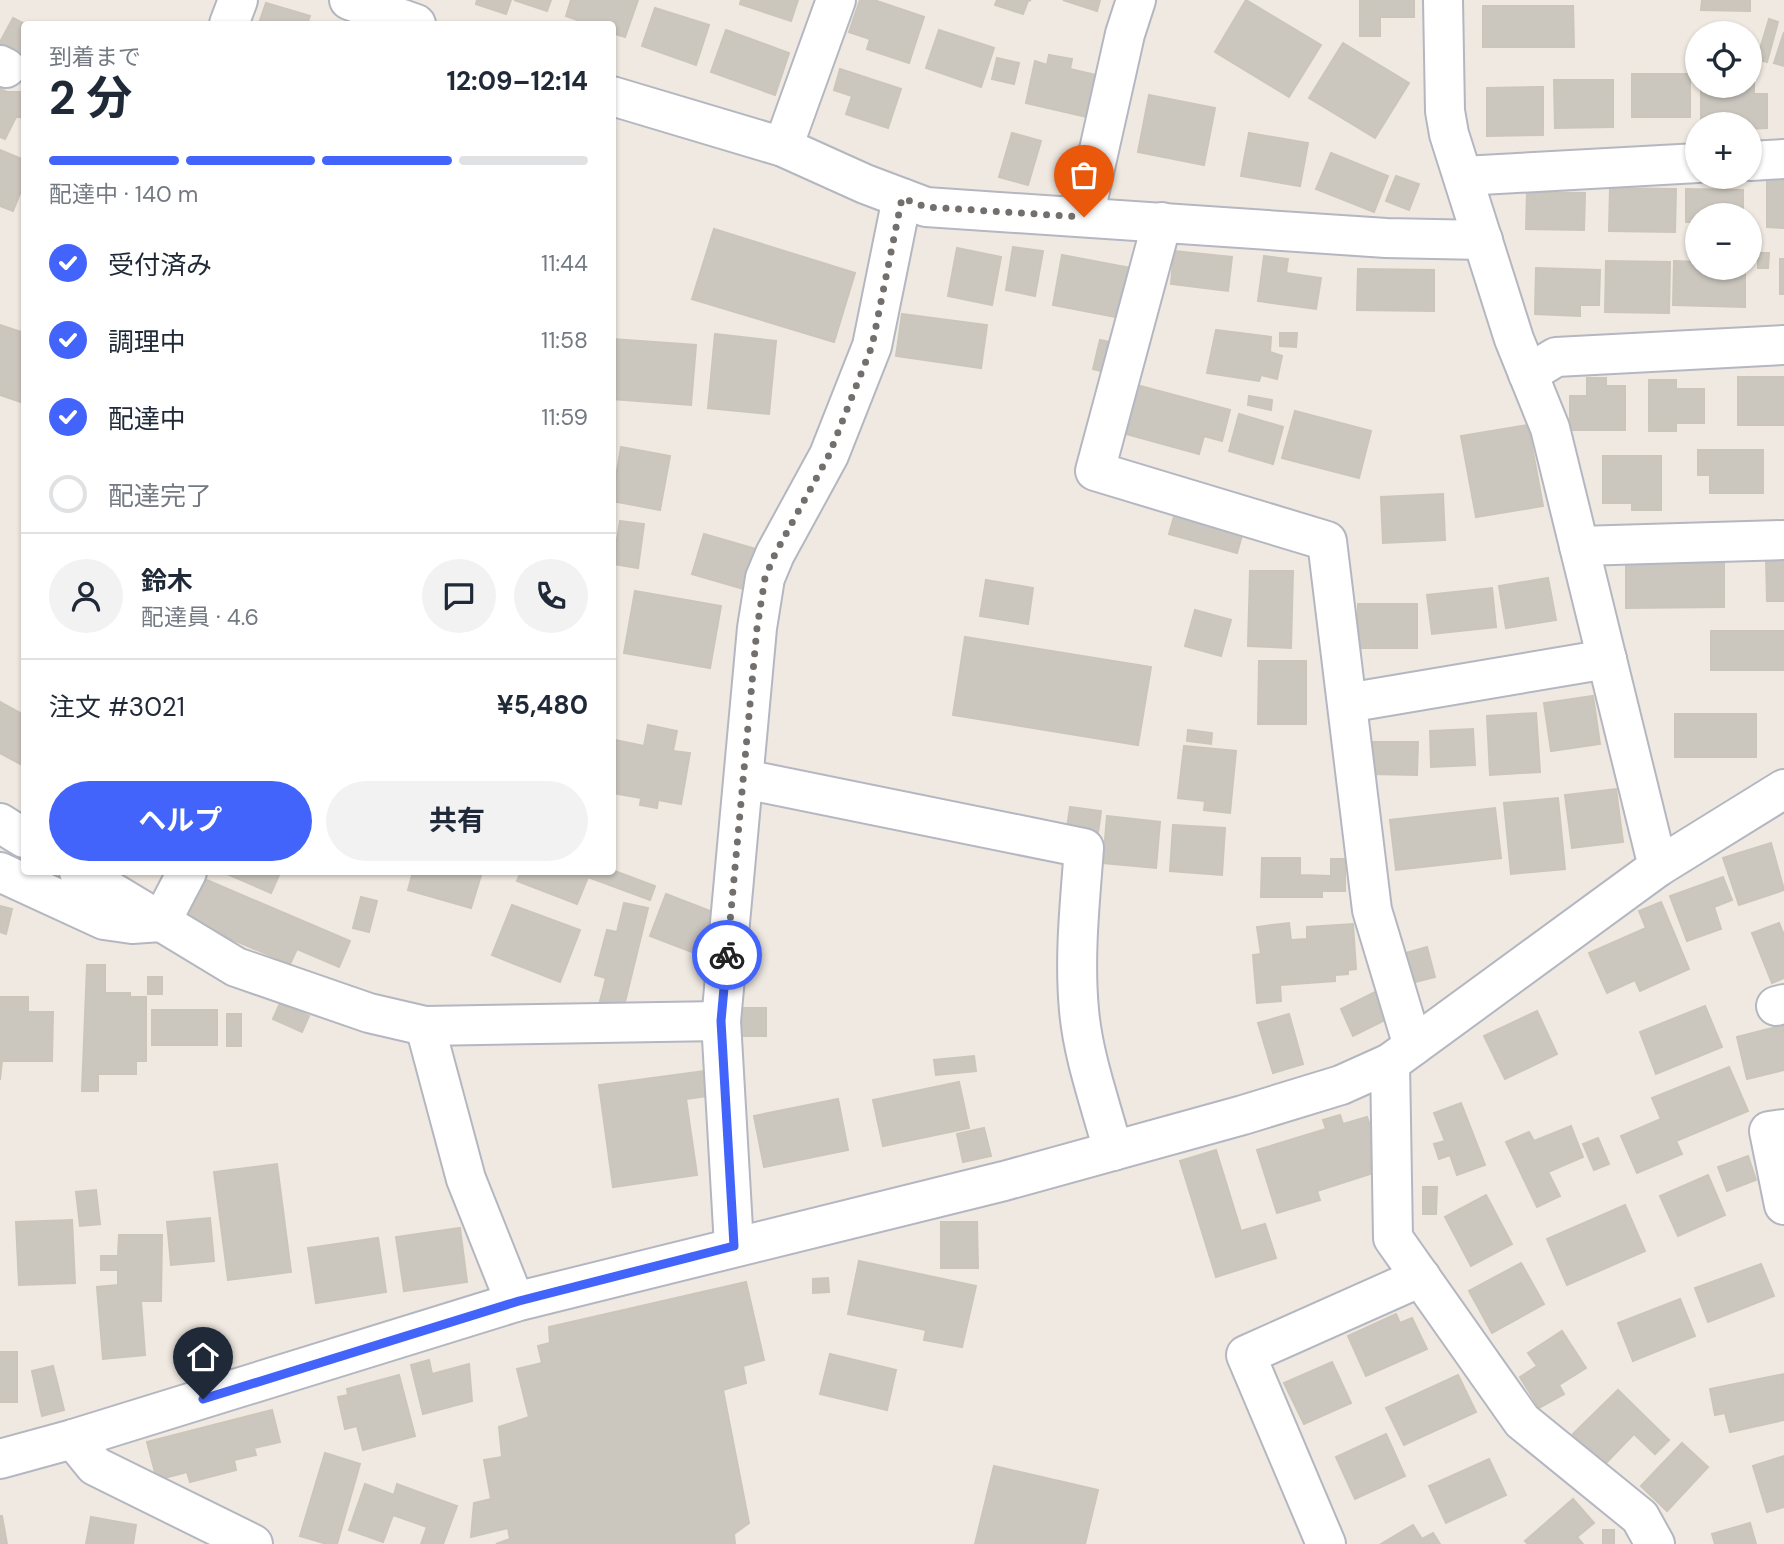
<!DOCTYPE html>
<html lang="ja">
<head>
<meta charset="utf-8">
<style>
	:root { --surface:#fff; --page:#f2f2f3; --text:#1f2937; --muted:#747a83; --line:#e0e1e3; --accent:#4264fb }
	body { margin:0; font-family:"DM Sans","Noto Sans JP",sans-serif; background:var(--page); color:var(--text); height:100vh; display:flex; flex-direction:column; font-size:26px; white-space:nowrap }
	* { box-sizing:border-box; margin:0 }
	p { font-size:23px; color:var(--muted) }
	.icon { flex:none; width:38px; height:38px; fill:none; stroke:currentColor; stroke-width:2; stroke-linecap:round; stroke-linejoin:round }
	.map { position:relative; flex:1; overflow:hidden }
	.drawer { position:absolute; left:21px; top:21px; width:595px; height:854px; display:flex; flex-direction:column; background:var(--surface); border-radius:7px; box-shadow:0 2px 5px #0004 }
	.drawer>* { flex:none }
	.controls { position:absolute; left:1685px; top:21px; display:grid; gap:14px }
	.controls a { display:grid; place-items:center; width:77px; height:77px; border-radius:50%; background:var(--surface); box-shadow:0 2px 5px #0004; font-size:35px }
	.pin { position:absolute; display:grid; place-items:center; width:60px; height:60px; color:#fff; margin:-72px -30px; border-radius:50% 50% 50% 0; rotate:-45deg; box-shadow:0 0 7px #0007 }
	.pin .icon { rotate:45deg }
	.courier { position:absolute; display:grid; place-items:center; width:70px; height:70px; margin:-35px; border:5px solid #4264fb; border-radius:50%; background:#fff; color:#222; box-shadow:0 2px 9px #0007 }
	.overview em { font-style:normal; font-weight:700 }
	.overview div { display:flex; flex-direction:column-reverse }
	.overview { display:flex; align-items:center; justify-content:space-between; height:119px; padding:0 28px }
	h1 { font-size:46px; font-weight:700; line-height:52px }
	.bar { display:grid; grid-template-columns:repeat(4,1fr); gap:10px 7px; align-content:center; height:84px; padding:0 28px }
	.bar i { height:9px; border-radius:5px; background:var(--line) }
	.bar .active { background:var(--accent) }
	.bar p { grid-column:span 4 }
	.line { display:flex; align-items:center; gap:18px; padding:0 28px; border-top:2px solid var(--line) }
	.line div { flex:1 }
	.round { display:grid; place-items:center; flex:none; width:74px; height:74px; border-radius:37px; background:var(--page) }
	ol { padding:0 28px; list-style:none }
	li { display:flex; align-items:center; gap:21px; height:77px }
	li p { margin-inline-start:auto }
	li .icon { padding:7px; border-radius:50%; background:var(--accent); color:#fff; stroke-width:4 }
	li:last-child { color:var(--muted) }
	li i { width:38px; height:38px; border:4px solid var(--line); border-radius:50% }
	.cta { display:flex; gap:14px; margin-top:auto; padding:14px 28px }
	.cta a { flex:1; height:80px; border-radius:42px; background:var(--accent); color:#fff; font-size:28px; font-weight:700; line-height:80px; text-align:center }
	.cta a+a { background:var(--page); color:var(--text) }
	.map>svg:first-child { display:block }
	.building { fill:#cbc7bf; stroke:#cbc5ba; stroke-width:2 }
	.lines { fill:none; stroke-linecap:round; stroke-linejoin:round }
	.minor-casing { stroke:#b4b7c1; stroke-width:42 }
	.minor { stroke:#fff; stroke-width:38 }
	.done { stroke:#726f6d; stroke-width:7; stroke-dasharray:0 12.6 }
	.route { stroke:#4264fb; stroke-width:9 }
</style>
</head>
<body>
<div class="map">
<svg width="1784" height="1544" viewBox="0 0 1784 1544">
	<rect width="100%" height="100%" fill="#efe9e1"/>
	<g class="building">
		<polygon points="477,0 511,0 506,14 476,4"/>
		<polygon points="514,0 551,0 547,11"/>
		<polygon points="571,0 638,0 625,37 612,33 612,24 589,24 566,16"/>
		<polygon points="741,0 798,0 791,21 740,4"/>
		<polygon points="860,0 874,0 924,17 909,63 867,49 870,39 849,32"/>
		<polygon points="997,0 1031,0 1028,1 1023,14 995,5"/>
		<polygon points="1063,0 1100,0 1097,11"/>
		<polygon points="1246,0 1321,45 1289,97 1215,52"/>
		<polygon points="1360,0 1414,0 1414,17 1380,17 1380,36 1360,36"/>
		<polygon points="1702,0 1750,0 1750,11 1701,10"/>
		<polygon points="266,3 310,16 307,24 248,24 249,21 259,23"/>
		<polygon points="1483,6 1573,6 1574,47 1483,47"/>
		<polygon points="655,8 709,25 696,65 642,46"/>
		<polygon points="13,18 25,24 24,66 0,56 0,42"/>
		<polygon points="1769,19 1778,22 1767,62 1757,59"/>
		<polygon points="726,30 789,53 775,95 711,72"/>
		<polygon points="939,30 994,48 981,87 926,68"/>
		<polygon points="1784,32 1784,66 1774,63"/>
		<polygon points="1343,43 1409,83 1375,138 1309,98"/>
		<polygon points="1049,55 1072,59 1070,69 1096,75 1087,117 1026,103 1035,61 1047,65"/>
		<polygon points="997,58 1019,63 1014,84 992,79"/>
		<polygon points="840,69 901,89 888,128 846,114 852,96 834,90"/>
		<rect x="1632" y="74" width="58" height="43"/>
		<polygon points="1554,80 1613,80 1613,127 1555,128"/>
		<polygon points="1750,82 1754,82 1754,94 1767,94 1767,128 1750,129 1750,124 1701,124 1701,86 1750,86"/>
		<polygon points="1543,87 1543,135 1487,136 1487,88"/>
		<polygon points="0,89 7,92 24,92 24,117 16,117 5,139 0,137"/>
		<polygon points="1149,95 1215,108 1204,165 1138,152"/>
		<polygon points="1012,133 1041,141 1028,185 999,177"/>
		<polygon points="1249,133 1308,143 1300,186 1241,176"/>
		<polygon points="0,150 24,160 24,183 13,211 0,206"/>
		<polygon points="1331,153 1388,176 1374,212 1316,189"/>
		<polygon points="1396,176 1419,184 1409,210 1386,201"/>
		<polygon points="1767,179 1784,179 1784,228 1767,227"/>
		<polygon points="1610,188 1676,189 1675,232 1609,231"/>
		<polygon points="1686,189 1743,190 1743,215 1698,215 1698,222 1686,222"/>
		<polygon points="1527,192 1585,193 1584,230 1526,229"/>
		<polygon points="714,229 855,273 834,342 692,299"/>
		<polygon points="1013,247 1043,251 1035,296 1006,290"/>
		<polygon points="957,248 1001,257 992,305 948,296"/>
		<polygon points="1174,251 1232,257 1228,291 1171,284"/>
		<polygon points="1758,253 1769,253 1768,268 1758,268"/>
		<polygon points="1062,255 1131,268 1121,318 1053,305"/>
		<polygon points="1264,256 1288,259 1286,273 1321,278 1316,309 1258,301"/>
		<rect x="1780" y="259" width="4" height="35"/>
		<polygon points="1606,261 1670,262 1669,313 1605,312"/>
		<polygon points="1674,261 1698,262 1698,268 1745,268 1745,307 1673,305"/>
		<polygon points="1536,268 1600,270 1599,305 1580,305 1580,316 1535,314"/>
		<polygon points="1358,269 1434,270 1434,311 1357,310"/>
		<polygon points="902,314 987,325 981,368 896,356"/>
		<polygon points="0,325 24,333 24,403 0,395"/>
		<polygon points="1216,330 1271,337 1270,352 1282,356 1277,379 1261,375 1259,381 1207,373"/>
		<polygon points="1280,333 1297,333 1296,347 1280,346"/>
		<polygon points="715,334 776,341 769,414 708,408"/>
		<polygon points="612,339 696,345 691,405 612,399"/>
		<polygon points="1100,340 1115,343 1109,373 1093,369"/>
		<rect x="1738" y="377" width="46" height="48"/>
		<polygon points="1587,378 1606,378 1606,386 1625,386 1625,430 1570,430 1570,396 1587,396"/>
		<polygon points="1649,380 1676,380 1676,389 1704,389 1704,423 1676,423 1676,431 1649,431"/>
		<polygon points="1133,384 1230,410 1222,441 1204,436 1199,454 1119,432"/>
		<polygon points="1249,396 1272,400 1271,410 1248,405"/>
		<polygon points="1295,411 1371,431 1359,478 1282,458"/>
		<polygon points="1239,414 1283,427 1273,464 1229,451"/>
		<polygon points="1528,425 1543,506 1476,517 1461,436"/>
		<polygon points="621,447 670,456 660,510 612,501"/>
		<polygon points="1698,450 1763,450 1763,493 1710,493 1710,475 1698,475"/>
		<polygon points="1603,456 1661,456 1661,510 1632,510 1632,503 1603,503"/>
		<polygon points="1443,494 1445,540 1383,543 1381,497"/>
		<polygon points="1175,513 1243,532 1237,553 1169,534"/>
		<polygon points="620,521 644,524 638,568 613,564"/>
		<polygon points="704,534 759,550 747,590 692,574"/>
		<polygon points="1766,558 1784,558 1784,601 1767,601"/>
		<polygon points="1626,563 1724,563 1724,607 1626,608"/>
		<polygon points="1250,571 1293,571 1291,648 1248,646"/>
		<polygon points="1548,578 1556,620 1506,628 1499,586"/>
		<polygon points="986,580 1033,588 1028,624 980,616"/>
		<polygon points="1492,588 1496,627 1432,634 1427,595"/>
		<polygon points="635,591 721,606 710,668 624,653"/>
		<rect x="1358" y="604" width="59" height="44"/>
		<polygon points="1195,610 1231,620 1221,656 1185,646"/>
		<rect x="1711" y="631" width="73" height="39"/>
		<polygon points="965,637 1151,667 1138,745 953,715"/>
		<polygon points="1259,661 1306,661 1306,724 1258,724"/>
		<polygon points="1593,696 1600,744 1551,751 1544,703"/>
		<polygon points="0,702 24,715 24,766 0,753"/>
		<polygon points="1536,713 1540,772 1490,775 1487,716"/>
		<rect x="1675" y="714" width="81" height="43"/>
		<polygon points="648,725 677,731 673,751 690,753 681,804 658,800 657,808 640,805 641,798 612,793 615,740 644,746"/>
		<polygon points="1473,729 1475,765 1431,767 1430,731"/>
		<polygon points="1188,730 1212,733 1211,744 1187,741"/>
		<polygon points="1372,742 1418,742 1417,775 1371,774"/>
		<polygon points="1184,746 1236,751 1230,813 1204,810 1205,801 1178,798"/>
		<polygon points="1616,789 1623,842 1572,848 1565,795"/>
		<polygon points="1558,798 1565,869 1511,874 1504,803"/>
		<polygon points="1070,807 1101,811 1098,833 1067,828"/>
		<polygon points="1495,808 1501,858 1396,870 1390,820"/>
		<polygon points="1107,816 1160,822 1156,868 1103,863"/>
		<polygon points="1173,825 1225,828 1222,875 1170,871"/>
		<polygon points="1771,843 1784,890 1739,905 1723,858"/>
		<polygon points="1262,858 1300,858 1300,875 1331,876 1331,859 1345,859 1345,891 1322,891 1322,897 1261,897"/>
		<polygon points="612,870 655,886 650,900 588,877 577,904 517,881 521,872"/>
		<polygon points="228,872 270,872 279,875 271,893 227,874"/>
		<polygon points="413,872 482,872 471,908 408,890"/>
		<polygon points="1723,877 1732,900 1714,907 1721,929 1687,941 1670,896"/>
		<polygon points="202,878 350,941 339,967 297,949 290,964 184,919"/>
		<polygon points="666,894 713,912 697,954 650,936"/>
		<polygon points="361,897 377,901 369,932 353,928"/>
		<polygon points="1661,902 1689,969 1640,991 1635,980 1607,993 1589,953 1646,928 1639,911"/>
		<polygon points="624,903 648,908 624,1006 600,1001 606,978 595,975 607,930 617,932"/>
		<polygon points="512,905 580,930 560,982 492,955"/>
		<polygon points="0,906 12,909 6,934 0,932"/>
		<polygon points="1289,923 1291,940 1307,939 1307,927 1353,924 1356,969 1348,970 1348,974 1335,975 1335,981 1280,985 1281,1001 1257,1003 1253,955 1261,954 1257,927"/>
		<polygon points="1779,923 1784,935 1784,978 1772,983 1752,933"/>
		<polygon points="1427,947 1435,977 1407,984 1399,955"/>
		<polygon points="87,965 105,965 105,993 130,993 130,997 146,997 146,1061 136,1061 136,1074 98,1074 98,1091 82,1091"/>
		<rect x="148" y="977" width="14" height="17"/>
		<polygon points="1375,992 1387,1019 1353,1036 1341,1009"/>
		<polygon points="0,997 28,997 28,1012 53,1012 52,1061 2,1061 0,1080"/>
		<polygon points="280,1003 309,1016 302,1032 273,1019"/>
		<polygon points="1705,1006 1722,1047 1656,1074 1640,1032"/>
		<rect x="741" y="1008" width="25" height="28"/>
		<rect x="152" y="1010" width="65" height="35"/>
		<polygon points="1537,1011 1557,1054 1505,1079 1484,1036"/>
		<rect x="227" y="1014" width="14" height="32"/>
		<polygon points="1289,1014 1303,1064 1273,1073 1258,1023"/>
		<polygon points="1784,1025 1784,1070 1747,1079 1737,1037"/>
		<polygon points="974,1056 976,1071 936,1075 934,1060"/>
		<polygon points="1729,1067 1748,1111 1676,1141 1682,1154 1637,1173 1621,1136 1661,1119 1652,1098"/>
		<polygon points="704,1071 708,1096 686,1099 697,1175 613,1187 599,1085"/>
		<polygon points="959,1082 969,1128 883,1146 873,1100"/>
		<polygon points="838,1099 848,1150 764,1167 754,1116"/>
		<polygon points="1461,1103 1485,1165 1457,1175 1450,1155 1439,1159 1434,1144 1445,1141 1434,1113"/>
		<polygon points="1340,1115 1343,1124 1367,1117 1372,1131 1370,1174 1317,1191 1320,1200 1277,1213 1257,1150 1326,1129 1323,1120"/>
		<polygon points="1571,1126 1583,1157 1548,1172 1560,1196 1537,1207 1506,1142 1529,1132 1534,1141"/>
		<polygon points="984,1128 991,1156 963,1162 957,1134"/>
		<polygon points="1598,1138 1609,1164 1594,1170 1583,1144"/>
		<polygon points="1216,1150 1241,1231 1265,1224 1276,1258 1216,1277 1180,1161"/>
		<polygon points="1748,1156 1756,1180 1727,1191 1718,1167"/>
		<polygon points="277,1164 291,1272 228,1280 214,1172"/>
		<polygon points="1708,1175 1725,1215 1678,1236 1660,1196"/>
		<polygon points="1423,1187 1437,1187 1436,1214 1423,1214"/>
		<polygon points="96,1190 100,1224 80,1226 76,1192"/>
		<polygon points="1486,1195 1512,1244 1471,1266 1445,1217"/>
		<polygon points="1625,1205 1645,1251 1567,1285 1547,1239"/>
		<polygon points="210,1218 214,1261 171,1265 167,1222"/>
		<polygon points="72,1220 75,1283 19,1285 16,1222"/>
		<polygon points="941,1222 977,1222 978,1268 941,1268"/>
		<polygon points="460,1228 467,1282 404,1291 396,1237"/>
		<polygon points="119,1235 162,1235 161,1301 141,1301 145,1355 103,1359 97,1287 118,1285 118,1270 101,1270 101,1256 118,1256"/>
		<polygon points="378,1238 386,1292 316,1303 308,1248"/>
		<polygon points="859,1261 976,1286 962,1347 924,1340 926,1330 848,1314"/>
		<polygon points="1521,1263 1544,1304 1492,1333 1469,1291"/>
		<polygon points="1761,1264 1774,1296 1708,1322 1695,1288"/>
		<polygon points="828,1278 829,1292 813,1293 813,1279"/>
		<polygon points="746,1282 764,1360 743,1366 746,1383 723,1390 749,1523 734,1534 735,1544 496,1544 510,1539 508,1528 471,1537 474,1503 491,1499 484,1460 502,1457 499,1427 529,1417 517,1369 542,1363 538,1346 550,1343 549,1327"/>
		<polygon points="1680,1299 1695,1336 1633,1361 1618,1323"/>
		<polygon points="1396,1314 1400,1323 1412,1318 1427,1349 1366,1376 1348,1336"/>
		<polygon points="1562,1331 1586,1368 1559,1385 1564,1394 1539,1408 1520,1377 1537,1366 1528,1353"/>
		<rect x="0" y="1352" width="17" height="50"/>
		<polygon points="830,1354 896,1370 887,1410 820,1394"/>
		<polygon points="429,1360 432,1374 469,1364 472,1401 423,1414 411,1365"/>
		<polygon points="1332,1362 1351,1403 1304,1424 1284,1383"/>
		<polygon points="53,1366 64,1410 42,1416 32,1371"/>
		<polygon points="1784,1374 1784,1420 1730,1432 1725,1413 1715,1415 1710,1389"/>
		<polygon points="399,1375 415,1436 363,1450 357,1426 345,1429 338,1397 348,1395 347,1389"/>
		<polygon points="1458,1375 1476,1412 1404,1445 1386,1408"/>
		<polygon points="1618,1390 1669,1440 1655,1454 1634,1434 1604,1465 1573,1434"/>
		<polygon points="272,1410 280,1442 254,1448 256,1455 234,1460 236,1470 190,1482 187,1472 157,1480 147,1442"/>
		<polygon points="1386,1434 1405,1476 1355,1499 1336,1457"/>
		<polygon points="1682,1443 1708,1467 1667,1511 1641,1486"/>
		<polygon points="325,1453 360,1464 337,1544 327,1544 300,1536"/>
		<polygon points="1784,1456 1784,1507 1767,1512 1753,1466"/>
		<polygon points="1489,1459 1506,1495 1446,1523 1429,1486"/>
		<polygon points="994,1466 1098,1490 1085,1544 975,1544"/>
		<polygon points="365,1484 394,1495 397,1484 457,1506 443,1544 421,1544 427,1527 393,1515 383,1542 349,1530"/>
		<polygon points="1573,1499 1594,1523 1577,1537 1583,1544 1528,1544 1525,1541"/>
		<polygon points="0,1516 2,1516 7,1544 0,1544"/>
		<polygon points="91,1517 136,1525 133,1544 86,1544"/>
		<polygon points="1750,1523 1756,1544 1715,1544 1712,1534"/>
		<polygon points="1413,1525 1422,1539 1433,1533 1440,1544 1381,1544"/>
		<rect x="1603" y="1530" width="11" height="14"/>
	</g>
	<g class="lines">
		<g class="minor-casing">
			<g id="minor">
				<polyline points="349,0 416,24"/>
				<polyline points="1443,0 1445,111 1449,134 1514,339 1550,428 1658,867"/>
				<polyline points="229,24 238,0"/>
				<polyline points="0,65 6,68"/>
				<polyline points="612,96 783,147 865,184 926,207 1386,238 1483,240"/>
				<polyline points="783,147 836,0"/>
				<polyline points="1750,161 1784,159"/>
				<polyline points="1463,176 1698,163"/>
				<polyline points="1084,217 1125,34 1136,0"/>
				<polyline points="1162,222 1095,471 1327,541 1372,910 1413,1046"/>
				<polyline points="1528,374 1556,357 1784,345"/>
				<polyline points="1579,546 1784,540"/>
				<polyline points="1347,703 1607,659"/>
				<path d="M744 779 1084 848C1080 902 1074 956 1079 1010 1083 1057 1101 1105 1113 1151"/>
				<polyline points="0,823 24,838"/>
				<polyline points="0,872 104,920 132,924 161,922 187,872"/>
				<polyline points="79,872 236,967 369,1013 425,1026 721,1021"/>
				<polyline points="1776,1006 1784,1004"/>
				<polyline points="425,1026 466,1179 515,1302"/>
				<polyline points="1390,1063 1393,1238 1522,1421 1640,1517 1655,1544"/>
				<polyline points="1784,1129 1769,1131 1784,1205"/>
				<polyline points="734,1246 721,1021 757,628 765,578 775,554 829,455 872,346 902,198"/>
				<polyline points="73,1439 95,1466 253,1544"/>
				<polyline points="0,1459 73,1439 519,1301 1004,1181 1243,1115 1341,1085 1390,1063 1658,867 1784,789"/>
				<polyline points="1326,1544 1246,1355 1421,1277"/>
			</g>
		</g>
		<use href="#minor" class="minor"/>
	</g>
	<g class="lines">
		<polyline class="done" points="727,955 757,628 765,578 775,554 829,455 872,346 902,198 926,207 1084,217"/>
		<polyline class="route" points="203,1399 519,1301 734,1246 721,1021 727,955"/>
	</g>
</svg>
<div class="controls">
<a><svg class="icon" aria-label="locate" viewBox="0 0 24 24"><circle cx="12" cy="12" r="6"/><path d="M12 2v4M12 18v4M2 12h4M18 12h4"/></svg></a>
<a>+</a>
<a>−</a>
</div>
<div class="pin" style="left:1084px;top:217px;background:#ea580c"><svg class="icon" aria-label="bag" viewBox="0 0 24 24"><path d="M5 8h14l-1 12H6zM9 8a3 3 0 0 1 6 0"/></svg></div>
<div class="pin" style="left:203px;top:1399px;background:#1f2937"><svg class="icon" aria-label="home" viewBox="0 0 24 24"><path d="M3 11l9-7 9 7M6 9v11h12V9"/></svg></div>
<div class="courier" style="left:727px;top:955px"><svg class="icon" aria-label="bike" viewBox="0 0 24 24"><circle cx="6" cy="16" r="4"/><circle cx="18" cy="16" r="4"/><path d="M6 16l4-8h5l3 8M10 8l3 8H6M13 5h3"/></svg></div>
<section class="drawer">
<div class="overview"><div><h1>2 分</h1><p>到着まで</p></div><em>12:09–12:14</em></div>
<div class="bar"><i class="active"></i><i class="active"></i><i class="active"></i><i></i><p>配達中 · 140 m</p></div>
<ol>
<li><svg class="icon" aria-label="check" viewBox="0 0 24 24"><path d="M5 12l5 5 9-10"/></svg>受付済み<p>11:44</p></li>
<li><svg class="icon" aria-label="check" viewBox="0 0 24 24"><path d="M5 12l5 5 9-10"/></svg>調理中<p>11:58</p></li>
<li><svg class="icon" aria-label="check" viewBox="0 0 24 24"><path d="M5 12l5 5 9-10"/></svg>配達中<p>11:59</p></li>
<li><i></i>配達完了</li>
</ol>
<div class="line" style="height:126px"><a class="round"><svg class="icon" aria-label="person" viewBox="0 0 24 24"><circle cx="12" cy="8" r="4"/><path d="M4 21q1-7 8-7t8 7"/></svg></a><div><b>鈴木</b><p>配達員 · 4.6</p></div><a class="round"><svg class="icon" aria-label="chat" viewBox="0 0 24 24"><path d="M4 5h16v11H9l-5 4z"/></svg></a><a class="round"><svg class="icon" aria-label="phone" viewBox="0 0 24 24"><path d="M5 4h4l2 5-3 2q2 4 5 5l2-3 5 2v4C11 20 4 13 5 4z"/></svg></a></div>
<div class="line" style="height:91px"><div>注文 #3021</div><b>¥5,480</b></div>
<div class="cta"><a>ヘルプ</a><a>共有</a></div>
</section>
</div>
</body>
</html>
